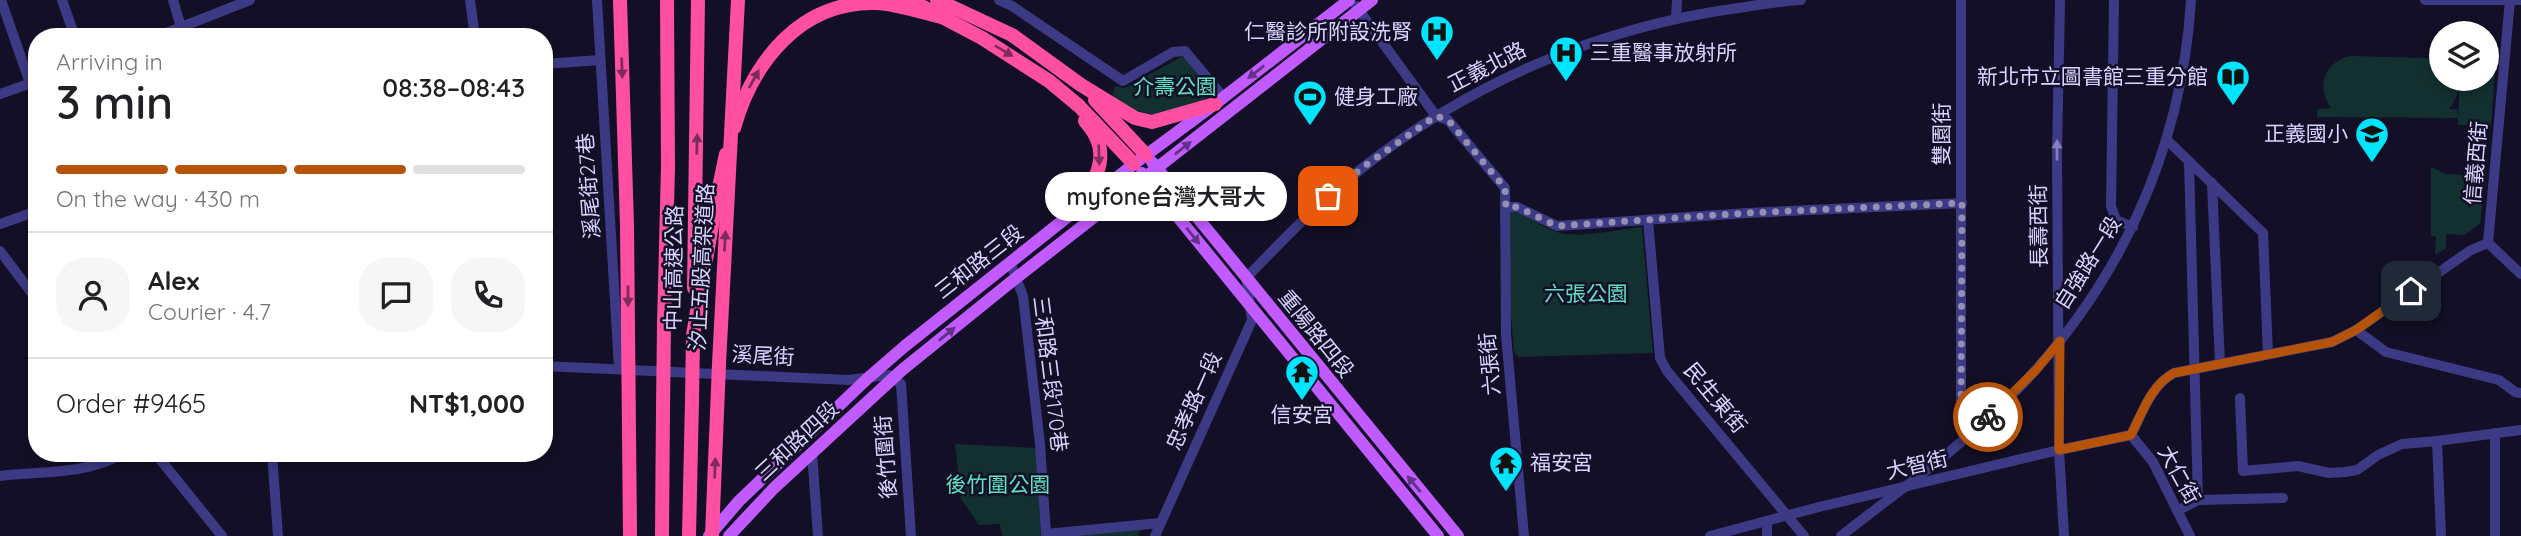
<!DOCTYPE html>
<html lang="en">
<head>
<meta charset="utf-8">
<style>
	:root { --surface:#fff; --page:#f6f6f6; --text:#202124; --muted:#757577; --line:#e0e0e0; --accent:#b45309 }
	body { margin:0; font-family:Quicksand,"Noto Sans TC",sans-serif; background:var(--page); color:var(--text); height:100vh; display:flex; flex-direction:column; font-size:26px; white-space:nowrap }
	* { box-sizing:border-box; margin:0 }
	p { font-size:23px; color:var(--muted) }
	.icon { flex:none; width:38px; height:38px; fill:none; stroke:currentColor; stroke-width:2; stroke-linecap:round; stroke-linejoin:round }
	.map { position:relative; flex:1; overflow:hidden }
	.side { position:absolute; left:28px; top:28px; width:525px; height:434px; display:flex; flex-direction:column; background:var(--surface); border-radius:28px; box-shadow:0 4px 10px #0003 }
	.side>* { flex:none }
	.tools { position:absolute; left:2429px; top:21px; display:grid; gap:14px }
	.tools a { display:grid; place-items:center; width:70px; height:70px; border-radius:50%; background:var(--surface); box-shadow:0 4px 10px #0003; font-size:35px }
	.pin { position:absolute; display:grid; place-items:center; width:60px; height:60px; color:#fff; margin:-30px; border-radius:14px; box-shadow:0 4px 10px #0006 }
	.courier { position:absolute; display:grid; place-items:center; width:70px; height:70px; margin:-35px; border:5px solid #b45309; border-radius:50%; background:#fff; color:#222; box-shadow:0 2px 9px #0007 }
	.bubble { position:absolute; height:49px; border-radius:24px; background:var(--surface); box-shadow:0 4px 10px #0003; font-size:23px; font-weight:600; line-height:49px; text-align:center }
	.summary em { font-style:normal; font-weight:600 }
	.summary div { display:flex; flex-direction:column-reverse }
	.summary { display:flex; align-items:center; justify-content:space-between; height:119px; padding:0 28px }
	h1 { font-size:46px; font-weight:600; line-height:52px }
	.bar { display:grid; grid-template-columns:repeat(4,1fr); gap:10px 7px; align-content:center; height:84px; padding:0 28px }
	.bar i { height:9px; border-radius:5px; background:var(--line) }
	.bar .current { background:var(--accent) }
	.bar p { grid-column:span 4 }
	.line { display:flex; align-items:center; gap:18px; padding:0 28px; border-top:2px solid var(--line) }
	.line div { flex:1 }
	.round { display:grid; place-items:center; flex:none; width:74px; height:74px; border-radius:28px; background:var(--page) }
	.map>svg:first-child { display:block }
	.green { fill:#12302f }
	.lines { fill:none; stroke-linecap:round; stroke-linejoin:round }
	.minor { stroke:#3d3a85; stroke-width:10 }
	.major { stroke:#c25bff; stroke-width:12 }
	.highway { stroke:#ff4fa3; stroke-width:14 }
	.highway-bridge { stroke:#ff4fa3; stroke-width:14 }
	.oneway { fill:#7d2c5e }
	.oneway2 { fill:#623188 }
	.oneway3 { fill:#837fbc }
	.done { stroke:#948fb3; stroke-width:7; stroke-dasharray:0 12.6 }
	.route { stroke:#b45309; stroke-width:9 }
	.labels { text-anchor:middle; stroke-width:5; stroke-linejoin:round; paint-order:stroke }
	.poi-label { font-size:21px; fill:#d9d4ff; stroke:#130f26; text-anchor:end }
	.street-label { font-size:21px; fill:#d9d4ff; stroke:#130f26 }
	.park-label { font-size:21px; fill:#5fe0c0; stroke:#130f26 }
</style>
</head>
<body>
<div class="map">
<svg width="2521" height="536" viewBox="0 0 2521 536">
	<rect width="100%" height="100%" fill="#130f26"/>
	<g class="green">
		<path d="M2350 56 2425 58 2441 61V79H2457C2460 90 2456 100 2449 109L2457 110 2458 117 2460 79H2487V58H2496L2491 126 2458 125V118L2317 117V109L2331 108C2316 87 2324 62 2350 56Z"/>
		<path d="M1181 57 1185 58 1210 88 1208 97C1174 118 1143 123 1112 95L1115 86 1125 88Z"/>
		<polygon points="2431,167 2446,174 2464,175 2464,167 2486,167 2480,224 2464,235 2446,234 2446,248 2435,255 2436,237 2431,236"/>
		<path d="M1508 210C1525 214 1538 225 1554 231 1574 240 1620 229 1642 227L1653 353 1519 357 1514 352 1509 291Z"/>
		<polygon points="955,444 1036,448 1041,536 1002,536 1000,524 979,525 961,499"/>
		<polygon points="1143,525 1138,536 1053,536"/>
	</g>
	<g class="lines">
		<g class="minor">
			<polyline points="1,0 30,83"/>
			<polyline points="62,0 75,37"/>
			<polyline points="173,0 184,37"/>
			<polyline points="470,0 475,37"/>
			<polyline points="597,0 619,369"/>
			<polyline points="999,0 1012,6 1123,81 1173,52 1185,51 1224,98"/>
			<polyline points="1961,0 1961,414 1971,432"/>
			<polyline points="2060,0 2057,152 2059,450 2064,536"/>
			<polyline points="2114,0 2111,206 2116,220 2133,227"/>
			<polyline points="2425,0 2521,0"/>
			<polyline points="2510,0 2488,243 2521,274"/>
			<polyline points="1356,6 1436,116"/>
			<polyline points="1676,19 1677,0"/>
			<polyline points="156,37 250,0"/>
			<polyline points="544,64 600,60"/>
			<polyline points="0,94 37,81"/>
			<polyline points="1436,116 1448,120 1505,188 1506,335 1524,536"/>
			<polyline points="2167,140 2263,233 2268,354"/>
			<polyline points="2189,161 2198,500"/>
			<polyline points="2212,183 2220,364"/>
			<polyline points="1505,207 1517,207 1557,226 1747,213 1962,203"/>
			<polyline points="1648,220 1660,358 1667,371 1804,536"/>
			<polyline points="0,224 37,211"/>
			<polyline points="0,251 37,300"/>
			<polyline points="1010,262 1023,296 1040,444 1046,534 1160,523"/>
			<polyline points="2356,330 2386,352 2499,380 2515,392 2521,393"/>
			<polyline points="544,366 848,380 889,375 901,384 911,536"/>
			<polyline points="2240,398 2243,471 2298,466 2329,473 2345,472 2357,470 2378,455 2402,444 2437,441"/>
			<polyline points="2495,433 2495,536"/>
			<path d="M2131 435C2142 414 2151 385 2174 373L2332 342 2356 330 2471 250 2488 243"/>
			<polyline points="2131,435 2153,462 2190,536"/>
			<polyline points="812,452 818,536"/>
			<polyline points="155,453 222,536"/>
			<polyline points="272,453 278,536"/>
			<path d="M0 476C41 471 87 475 124 453"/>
			<polyline points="2177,511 2198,500 2283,498"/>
			<polyline points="1767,521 1767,536"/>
			<path d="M1155 536 1252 320 1246 278C1283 240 1319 202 1361 169 1471 82 1600 27 1738 8 1759 5 1780 1 1801 0"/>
			<polyline points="1710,536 1819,507 2059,450 2131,435"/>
			<path d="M1841 536C1898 491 1959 449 2010 397 2117 290 2182 152 2191 0"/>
			<polyline points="2441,536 2437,441 2521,430"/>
		</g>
		<g class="major">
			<polyline points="1152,162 1458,536"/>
			<polyline points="1142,173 1438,536"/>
			<polyline points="709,536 739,501 868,378 905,346 1134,164 1215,104 1349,0"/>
			<polyline points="729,536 774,488 902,370 1016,278 1372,0"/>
		</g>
		<g class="highway">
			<polyline points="910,0 982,38 1049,81 1079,106 1134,164"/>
			<polyline points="937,0 1012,35 1081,85 1135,118 1152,122 1215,104"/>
			<polyline points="1095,100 1146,155"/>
			<path d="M734 128C753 61 801 1 876 3 899 4 923 13 945 18"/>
			<path d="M1074 213C1094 181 1116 155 1085 121"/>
			<polyline points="694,288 698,0"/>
			<polyline points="664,325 668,167 667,0"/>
			<polyline points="693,335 716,202 726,154"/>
			<polyline points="662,536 663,408"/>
			<polyline points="689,536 692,401"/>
		</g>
		<g class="highway-bridge">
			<polyline points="620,0 627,225 630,536"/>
			<polyline points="692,401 693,335"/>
			<polyline points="663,408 664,325"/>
			<polyline points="712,536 719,364 738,0"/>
		</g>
	</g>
	<defs><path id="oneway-solid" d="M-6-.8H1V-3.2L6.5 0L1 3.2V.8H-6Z" transform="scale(1.75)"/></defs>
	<g class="oneway">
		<use href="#oneway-solid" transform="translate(1004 51) rotate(31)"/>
		<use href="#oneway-solid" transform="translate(622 68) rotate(88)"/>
		<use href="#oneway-solid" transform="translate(754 79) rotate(-61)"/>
		<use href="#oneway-solid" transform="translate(697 144) rotate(-89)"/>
		<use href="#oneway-solid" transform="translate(1099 155) rotate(88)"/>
		<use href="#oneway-solid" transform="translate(725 241) rotate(-87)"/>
		<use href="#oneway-solid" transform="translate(628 296) rotate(90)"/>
		<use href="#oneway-solid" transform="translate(715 468) rotate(-88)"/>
	</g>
	<g class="oneway2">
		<use href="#oneway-solid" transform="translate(1256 72) rotate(142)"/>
		<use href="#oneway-solid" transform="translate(1183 148) rotate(-38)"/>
		<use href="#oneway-solid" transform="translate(1193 236) rotate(51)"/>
		<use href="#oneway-solid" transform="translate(947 334) rotate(-39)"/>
		<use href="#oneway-solid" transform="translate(1414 484) rotate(-130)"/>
	</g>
	<use class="oneway3" href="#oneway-solid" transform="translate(2057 150) rotate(-90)"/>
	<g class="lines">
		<polyline class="done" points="1328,196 1363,167 1436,116 1448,120 1505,188 1506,207 1517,207 1557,226 1747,213 1962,203 1961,414 1971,432 1988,417"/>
		<path class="route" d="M1988 417 2036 370 2060 341 2059 450 2131 435C2142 413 2151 385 2174 373L2332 342 2356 330 2411 291"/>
	</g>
	<defs>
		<g id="hospital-pin" transform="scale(1.75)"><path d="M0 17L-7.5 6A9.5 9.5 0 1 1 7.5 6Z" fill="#00e5ff" stroke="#130f26"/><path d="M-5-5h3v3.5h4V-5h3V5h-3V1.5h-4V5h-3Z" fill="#111"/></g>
		<g id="library-pin" transform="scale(1.75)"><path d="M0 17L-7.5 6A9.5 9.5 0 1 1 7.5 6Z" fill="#00e5ff" stroke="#130f26"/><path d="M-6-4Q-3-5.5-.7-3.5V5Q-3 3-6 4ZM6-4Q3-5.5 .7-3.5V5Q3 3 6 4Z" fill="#111"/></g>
		<g id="stadium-pin" transform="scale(1.75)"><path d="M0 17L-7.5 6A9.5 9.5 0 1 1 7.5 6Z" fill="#00e5ff" stroke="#130f26"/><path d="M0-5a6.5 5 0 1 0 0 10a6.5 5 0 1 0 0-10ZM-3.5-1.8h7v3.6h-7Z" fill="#111"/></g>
		<g id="school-pin" transform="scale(1.75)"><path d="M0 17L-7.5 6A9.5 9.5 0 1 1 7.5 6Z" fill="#00e5ff" stroke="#130f26"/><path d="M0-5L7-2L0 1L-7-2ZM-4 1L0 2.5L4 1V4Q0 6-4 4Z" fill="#111"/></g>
		<g id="temple-pin" transform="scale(1.75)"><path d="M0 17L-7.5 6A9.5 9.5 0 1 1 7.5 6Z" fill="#00e5ff" stroke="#130f26"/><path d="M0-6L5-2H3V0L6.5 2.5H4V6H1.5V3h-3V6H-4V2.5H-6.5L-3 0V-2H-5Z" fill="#111"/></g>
	</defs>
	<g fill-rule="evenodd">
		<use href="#hospital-pin" x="1437" y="32"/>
		<use href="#hospital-pin" x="1566" y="53"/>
		<use href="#library-pin" x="2233" y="77"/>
		<use href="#stadium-pin" x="1310" y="97"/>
		<use href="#school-pin" x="2372" y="134"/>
		<use href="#temple-pin" x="1302" y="372"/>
		<use href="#temple-pin" x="1506" y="463"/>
	</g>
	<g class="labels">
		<g class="poi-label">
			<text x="1412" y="39">仁醫診所附設洗腎</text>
			<text x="1590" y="60" text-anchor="start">三重醫事放射所</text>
			<text x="2208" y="84">新北市立圖書館三重分館</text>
			<text x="1334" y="104" text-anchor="start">健身工廠</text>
			<text x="2348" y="141">正義國小</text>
			<text x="1302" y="422" text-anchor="middle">信安宮</text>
			<text x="1530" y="470" text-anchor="start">福安宮</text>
		</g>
		<g class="street-label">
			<text transform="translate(1487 67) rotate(-27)" y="7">正義北路</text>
			<text transform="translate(1942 134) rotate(-90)" y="7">雙園街</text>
			<text transform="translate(2476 163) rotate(-85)" y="7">信義西街</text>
			<text transform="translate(589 186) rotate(-94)" y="7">溪尾街27巷</text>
			<text transform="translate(2039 226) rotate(-91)" y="7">長壽西街</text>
			<text transform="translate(979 262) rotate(-38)" y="7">三和路三段</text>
			<text transform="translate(2088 263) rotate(-58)" y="7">自強路一段</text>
			<text transform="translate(702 267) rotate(-87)" y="7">汐止五股高架道路</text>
			<text transform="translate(674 268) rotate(-89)" y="7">中山高速公路</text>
			<text transform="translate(1316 334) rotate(51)" y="7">重陽路四段</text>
			<text transform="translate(763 356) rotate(3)" y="7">溪尾街</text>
			<text transform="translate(1490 364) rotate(-95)" y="7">六張街</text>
			<text transform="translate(1050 374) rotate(83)" y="7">三和路三段170巷</text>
			<text transform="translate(1715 398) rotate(50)" y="7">民生東街</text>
			<text transform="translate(1194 401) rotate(-66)" y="7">忠孝路一段</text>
			<text transform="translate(797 441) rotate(-43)" y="7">三和路四段</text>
			<text transform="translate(886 457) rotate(-94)" y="7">後竹圍街</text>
			<text transform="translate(1917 465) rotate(-13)" y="7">大智街</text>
			<text transform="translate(2179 475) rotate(61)" y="7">大仁街</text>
		</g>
		<g class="park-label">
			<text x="1175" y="94">介壽公園</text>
			<text x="1586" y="301">六張公園</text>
			<text x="998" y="492">後竹圍公園</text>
		</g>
	</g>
</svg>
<div class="tools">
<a><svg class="icon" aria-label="layers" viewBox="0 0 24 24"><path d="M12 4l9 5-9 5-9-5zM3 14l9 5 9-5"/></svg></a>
</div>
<div class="pin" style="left:1328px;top:196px;background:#ea580c"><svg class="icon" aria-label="bag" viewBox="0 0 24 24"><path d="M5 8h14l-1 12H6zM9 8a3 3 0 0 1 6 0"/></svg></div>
<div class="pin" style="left:2411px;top:291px;background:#1f2937"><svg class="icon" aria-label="home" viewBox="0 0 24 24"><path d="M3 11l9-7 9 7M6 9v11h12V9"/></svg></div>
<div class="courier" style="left:1988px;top:417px"><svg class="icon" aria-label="bike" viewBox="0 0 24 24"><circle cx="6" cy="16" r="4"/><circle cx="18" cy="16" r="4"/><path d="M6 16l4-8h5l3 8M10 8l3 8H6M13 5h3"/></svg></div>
<div class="bubble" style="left:1045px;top:172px;width:242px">myfone台灣大哥大</div>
<section class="side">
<div class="summary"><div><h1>3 min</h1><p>Arriving in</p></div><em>08:38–08:43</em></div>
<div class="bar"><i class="current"></i><i class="current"></i><i class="current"></i><i></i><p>On the way · 430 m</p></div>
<div class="line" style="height:126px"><a class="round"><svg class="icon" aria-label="person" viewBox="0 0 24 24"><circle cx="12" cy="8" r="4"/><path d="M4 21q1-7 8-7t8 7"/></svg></a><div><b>Alex</b><p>Courier · 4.7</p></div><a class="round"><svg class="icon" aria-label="chat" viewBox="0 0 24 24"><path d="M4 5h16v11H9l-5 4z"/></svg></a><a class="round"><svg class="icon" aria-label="phone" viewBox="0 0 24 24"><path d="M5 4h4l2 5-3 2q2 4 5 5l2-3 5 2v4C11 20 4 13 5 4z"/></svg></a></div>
<div class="line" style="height:91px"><div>Order #9465</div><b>NT$1,000</b></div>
</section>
</div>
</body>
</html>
